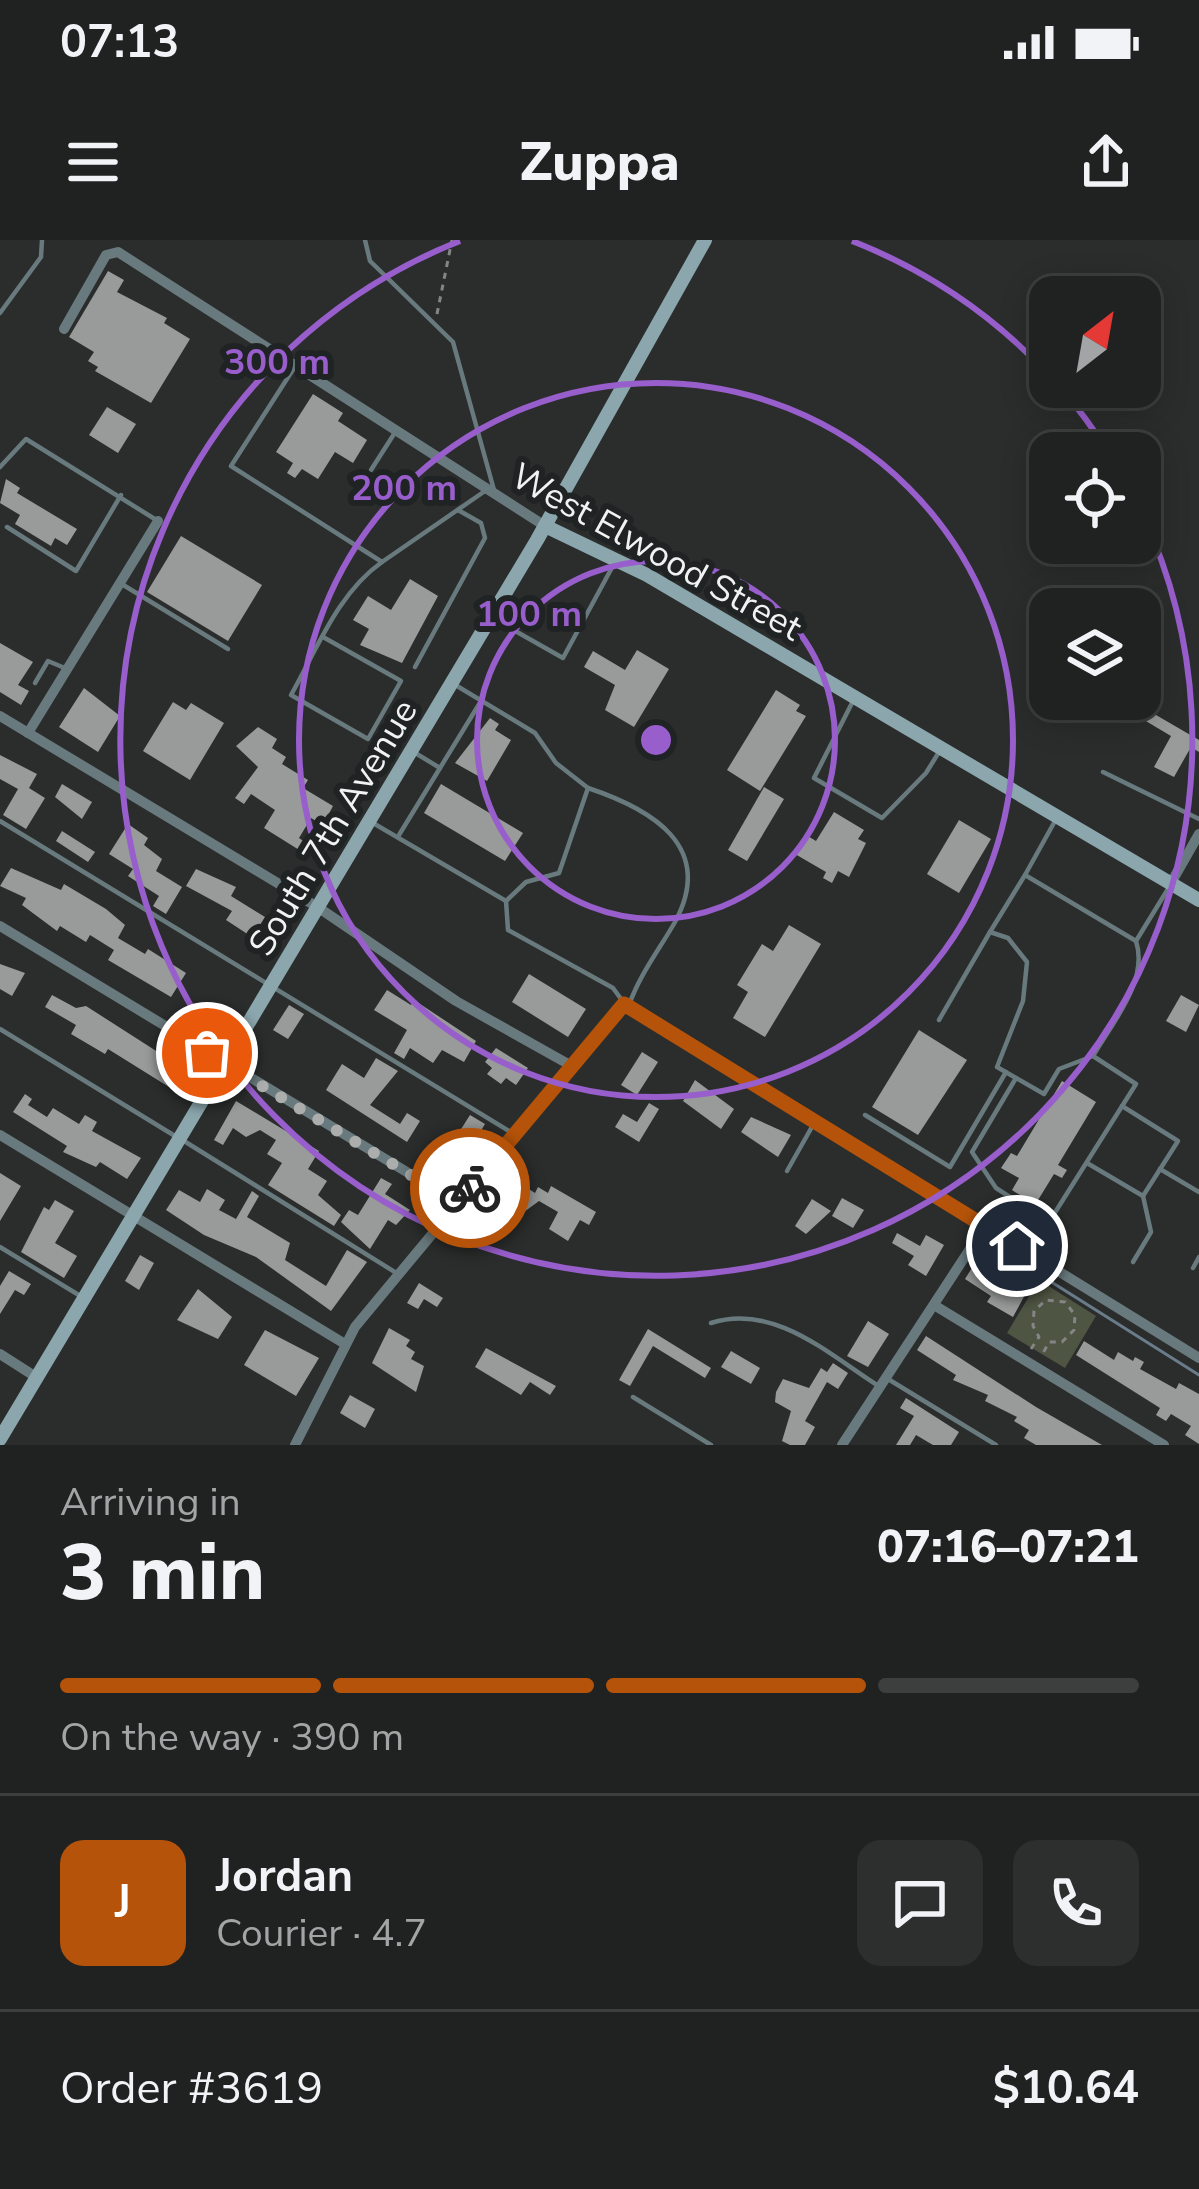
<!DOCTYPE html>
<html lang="en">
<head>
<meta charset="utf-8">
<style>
	:root { --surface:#202221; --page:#2d2f2e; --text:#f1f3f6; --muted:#a2a4a5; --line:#3d3f3f; --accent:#b45309 }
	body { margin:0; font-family:"Nunito Sans",sans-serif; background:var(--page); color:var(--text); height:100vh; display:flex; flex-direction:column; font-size:45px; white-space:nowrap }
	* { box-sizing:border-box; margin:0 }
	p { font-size:39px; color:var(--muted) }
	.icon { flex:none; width:66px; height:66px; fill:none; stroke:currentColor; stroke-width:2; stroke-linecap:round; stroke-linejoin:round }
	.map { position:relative; height:1205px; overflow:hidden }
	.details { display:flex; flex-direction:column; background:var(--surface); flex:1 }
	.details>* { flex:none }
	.needle { width:78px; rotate:31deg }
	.buttons { position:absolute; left:1029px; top:36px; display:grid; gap:24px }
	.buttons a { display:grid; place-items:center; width:132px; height:132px; border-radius:24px; background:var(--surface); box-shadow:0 6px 30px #0003,0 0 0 3px var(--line); font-size:60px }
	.pin { position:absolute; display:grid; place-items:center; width:102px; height:102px; color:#fff; margin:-51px; border:6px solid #fff; border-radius:50%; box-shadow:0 3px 12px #0007 }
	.courier { position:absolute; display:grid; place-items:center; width:120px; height:120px; margin:-60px; border:9px solid #b45309; border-radius:50%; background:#fff; color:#222; box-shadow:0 3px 15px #0007 }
	.overview em { font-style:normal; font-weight:800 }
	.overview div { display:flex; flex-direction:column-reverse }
	.overview { display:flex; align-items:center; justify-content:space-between; height:204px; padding:0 60px }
	h1 { font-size:78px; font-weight:800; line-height:90px }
	.bar { display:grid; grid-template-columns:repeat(4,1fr); gap:18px 12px; align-content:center; height:144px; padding:0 60px }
	.bar i { height:15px; border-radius:9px; background:var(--line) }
	.bar .on { background:var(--accent) }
	.bar p { grid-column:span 4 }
	.line { display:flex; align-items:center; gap:30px; padding:0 60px; border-top:3px solid var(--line) }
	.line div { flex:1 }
	.round { display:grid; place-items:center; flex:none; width:126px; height:126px; border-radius:24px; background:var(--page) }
	.status { display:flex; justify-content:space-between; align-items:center; height:84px; padding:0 60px; background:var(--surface); direction:ltr }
	.status svg { height:33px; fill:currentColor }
	header { display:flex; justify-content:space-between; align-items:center; height:156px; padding:0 60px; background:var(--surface); font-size:54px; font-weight:800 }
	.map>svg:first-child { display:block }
	.green { fill:#4f5543 }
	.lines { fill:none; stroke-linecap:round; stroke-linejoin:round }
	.stream { stroke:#6a7b8a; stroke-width:3 }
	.building { fill:#989b99 }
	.path { stroke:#838685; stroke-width:3; stroke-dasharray:6 6; stroke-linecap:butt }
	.lane { stroke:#697a7e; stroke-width:4.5 }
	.street { stroke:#697a7e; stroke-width:10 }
	.secondary { stroke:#8ba6ad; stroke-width:14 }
	.done { stroke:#abaead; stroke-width:12; stroke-dasharray:0 21.6 }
	.route { stroke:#b45309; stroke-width:15 }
	.ring { fill:none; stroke:#985ecc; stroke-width:6 }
	.labels { text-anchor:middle; stroke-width:12; stroke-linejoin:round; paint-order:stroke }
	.street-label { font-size:36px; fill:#f0f3f2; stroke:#202323 }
	.centre { fill:#985ecc; stroke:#202323; stroke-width:6 }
	.ring-label { font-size:36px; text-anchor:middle; font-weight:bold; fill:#985ecc; stroke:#202323; stroke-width:12; stroke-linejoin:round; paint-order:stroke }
</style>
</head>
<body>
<div class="status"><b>07:13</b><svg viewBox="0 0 49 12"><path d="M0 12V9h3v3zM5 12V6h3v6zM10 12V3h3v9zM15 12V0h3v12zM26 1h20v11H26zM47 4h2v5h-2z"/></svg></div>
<header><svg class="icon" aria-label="menu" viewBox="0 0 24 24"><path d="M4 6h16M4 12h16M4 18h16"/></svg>Zuppa<svg class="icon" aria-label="share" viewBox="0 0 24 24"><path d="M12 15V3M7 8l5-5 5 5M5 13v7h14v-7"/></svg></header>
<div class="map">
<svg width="1199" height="1205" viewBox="0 0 1199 1205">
	<rect width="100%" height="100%" fill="#2a2d2c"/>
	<polygon class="green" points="1039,1040 1096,1076 1065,1128 1007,1093"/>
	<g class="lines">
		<polyline class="stream" points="980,997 1199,1135"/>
	</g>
	<g class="building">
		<polygon points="108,31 124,40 117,52 167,78 164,83 190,99 151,163 95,131 98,127 88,121 94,112 69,97"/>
		<polygon points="313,154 343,173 338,181 367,200 353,223 335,212 318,239 302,229 295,238 287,233 293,223 276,212"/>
		<polygon points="107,167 136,184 118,213 89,195"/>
		<polygon points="6,239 20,248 17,253 77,289 67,305 55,298 51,306 15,284 20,275 0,263"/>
		<polygon points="181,296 262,345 228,401 147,352"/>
		<polygon points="410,339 438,356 402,423 360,405 369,389 353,380 368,356 391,370"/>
		<polygon points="0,403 33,422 18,445 29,451 21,465 0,452"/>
		<polygon points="637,410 669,429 634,487 605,470 615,445 584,427 593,411 625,430"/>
		<polygon points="84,448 120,476 98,512 59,487"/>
		<polygon points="776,450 800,465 796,471 806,476 760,551 727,530"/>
		<polygon points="173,462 186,470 191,463 224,483 190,540 143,511"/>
		<polygon points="1144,468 1199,500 1199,512 1191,507 1174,537 1154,527 1171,496 1139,477"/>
		<polygon points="490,478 499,484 495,490 511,500 487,541 455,523"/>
		<polygon points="258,487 277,499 272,508 286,517 282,524 308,540 303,548 333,566 323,585 311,578 299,598 309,605 304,613 264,588 275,570 251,554 244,564 235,558 258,527 236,506"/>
		<polygon points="0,515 37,534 29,548 45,558 26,589 3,575 18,549 0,539"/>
		<polygon points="62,544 92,562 82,579 55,557"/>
		<polygon points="441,544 523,593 505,621 424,573"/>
		<polygon points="764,547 784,559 747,621 728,610"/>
		<polygon points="834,572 864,590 858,599 866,603 849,637 838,631 832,643 823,638 826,632 795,614 806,595 816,601"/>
		<polygon points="959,580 991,599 959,653 927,634"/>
		<polygon points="128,584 148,598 144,605 162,619 156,631 182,647 166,674 153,666 159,656 128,636 133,629 109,614"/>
		<polygon points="62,591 95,612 88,622 56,601"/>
		<polygon points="11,628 61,650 64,644 106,669 125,685 118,698 145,714 148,709 186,733 171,757 108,720 114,710 90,695 86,702 60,686 57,691 22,665 26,658 0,646"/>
		<polygon points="196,629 236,647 231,656 265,677 252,697 226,680 232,671 186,646"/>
		<polygon points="789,685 821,704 765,797 733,778 748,752 737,745 762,704 773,711"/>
		<polygon points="0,724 25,733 12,756 0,749"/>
		<polygon points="529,734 586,769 568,797 512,762"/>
		<polygon points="387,750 411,765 414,760 476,801 464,822 442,810 433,823 410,808 404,819 394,813 407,790 374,770"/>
		<polygon points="52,755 76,768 86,766 189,832 177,852 108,809 105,814 71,794 76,785 45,767"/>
		<polygon points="1181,755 1199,765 1186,792 1166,781"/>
		<polygon points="289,765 304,774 288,799 273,790"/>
		<polygon points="919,790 967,820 918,895 872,867"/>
		<polygon points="496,808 528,828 516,845 506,838 501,844 487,834 492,828 485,822"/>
		<polygon points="642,812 658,822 637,855 621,845"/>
		<polygon points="376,818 398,831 370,865 400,884 407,873 420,881 407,902 326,850 342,824 364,838"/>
		<polygon points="695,840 734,869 721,889 683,861"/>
		<polygon points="1062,841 1096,862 1058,925 1067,930 1062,938 1054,934 1035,965 1012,950 1019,938 1001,928 1011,913 1017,916"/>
		<polygon points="25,854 32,859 28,865 47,877 53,868 79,884 85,875 97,882 92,891 141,918 127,939 100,922 96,927 63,912 67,906 13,872"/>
		<polygon points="236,861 319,911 308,929 327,941 318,955 341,975 334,986 268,945 282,923 267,914 276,900 260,890 246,897 233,888 223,905 214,900"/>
		<polygon points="649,863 659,869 639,902 615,887 623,874 637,882"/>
		<polygon points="470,875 485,884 466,915 451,905"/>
		<polygon points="751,877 791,895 778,917 741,892"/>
		<polygon points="0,933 21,946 0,981"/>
		<polygon points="381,938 392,944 385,954 410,970 396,985 388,980 370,1009 341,982 349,970 358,975"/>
		<polygon points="518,942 535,953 538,947 548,953 551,946 596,972 589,985 580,980 568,1001 549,989 558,972 539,961 524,972 506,961"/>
		<polygon points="207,949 225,960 219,970 236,979 252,951 259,956 247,977 290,1003 285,1020 326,1046 347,1010 367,1022 331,1071 256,1017 204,995 166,970 179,950 200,962"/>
		<polygon points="842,958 864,970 853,988 832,976"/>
		<polygon points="812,959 831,971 806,994 795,986"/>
		<polygon points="55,960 74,971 55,1003 77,1016 64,1038 21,1012 44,967 49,970"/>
		<polygon points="897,993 920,1006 926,995 944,1005 926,1036 908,1025 914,1016 892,1003"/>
		<polygon points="140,1015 154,1023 139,1050 125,1041"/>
		<polygon points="978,1018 1007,1036 1013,1025 1022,1030 1014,1043 1027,1051 1013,1077 987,1062 991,1056 965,1039"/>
		<polygon points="9,1031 31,1044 24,1055 15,1050 0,1074 0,1046"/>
		<polygon points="419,1043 443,1058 437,1067 424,1059 418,1069 407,1063"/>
		<polygon points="198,1049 232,1077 218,1099 177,1080"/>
		<polygon points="868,1081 889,1094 868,1127 847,1116"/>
		<polygon points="389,1088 410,1100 406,1106 415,1112 411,1119 424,1126 416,1152 372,1123"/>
		<polygon points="648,1089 711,1128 705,1138 653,1106 630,1146 619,1140"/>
		<polygon points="265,1090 319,1118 296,1156 244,1125"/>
		<polygon points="926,1096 1036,1167 1102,1205 1036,1205 1024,1198 1029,1190 1014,1181 1017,1177 985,1161 988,1155 953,1140 956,1135 917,1110"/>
		<polygon points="1084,1101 1114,1120 1118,1112 1133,1121 1135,1117 1144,1122 1140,1129 1176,1149 1179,1143 1199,1154 1199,1204 1185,1195 1191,1186 1171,1174 1166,1181 1156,1175 1160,1168 1076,1115"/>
		<polygon points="486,1108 556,1146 550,1155 530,1142 521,1155 475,1127"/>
		<polygon points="731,1111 760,1128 751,1144 721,1127"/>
		<polygon points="833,1123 848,1133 838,1149 827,1142 805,1181 815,1187 805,1205 790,1205 782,1201 791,1171 775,1162 776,1152 783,1139 809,1148 821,1128 827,1132"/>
		<polygon points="350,1155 375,1169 365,1188 340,1173"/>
		<polygon points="906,1158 959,1192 951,1205 933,1205 916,1195 910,1205 896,1205 914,1176 900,1168"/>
	</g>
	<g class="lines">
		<g class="path">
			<polyline points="437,74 452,0"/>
			<polyline points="1031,1109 1039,1097 1033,1086 1034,1071 1046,1060 1065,1062 1075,1075 1074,1090 1062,1102 1049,1102 1042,1115"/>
		</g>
		<g class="lane">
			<polyline points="365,0 370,21 453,102 494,250"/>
			<polyline points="0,73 41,17 42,0"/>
			<polyline points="294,128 231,226 382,322 485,251"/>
			<polyline points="0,227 26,199 158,281"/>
			<polyline points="371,230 394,194"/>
			<polyline points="7,287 76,331 121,255"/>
			<polyline points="120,343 228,409"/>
			<polyline points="496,380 563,418 615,322"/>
			<path d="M323 397 401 441 368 499 291 455C317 409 338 353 382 322"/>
			<polyline points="415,427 485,298 481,283 458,270"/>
			<polyline points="35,443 48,421 67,429"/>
			<polyline points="853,461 814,538 882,578 926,533 939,512"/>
			<polyline points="412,511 440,528 481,461"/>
			<polyline points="1103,532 1199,579"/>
			<path d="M588 548C651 569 716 606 675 682 659 710 640 734 629 765"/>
			<polyline points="0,581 514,894"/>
			<polyline points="1055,581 1025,635 1136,701 1171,644"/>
			<polyline points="373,583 506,661 526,642 559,633 588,548 556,523 535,493 457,446"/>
			<polyline points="399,595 440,528"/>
			<polyline points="506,661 508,690 613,748 624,763"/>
			<polyline points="990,692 1025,635"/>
			<polyline points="939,780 990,692 1008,698 1027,722 1023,761 997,827 1016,838"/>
			<polyline points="0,789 175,896"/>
			<path d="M1093 816 1136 844 1049 982 996 948 972 912 1016 838 1044 854 1059 829 1093 816C1112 783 1149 741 1136 701"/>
			<polyline points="865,875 950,927 1006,832"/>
			<polyline points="184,901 398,1034"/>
			<polyline points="1087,923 1143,956 1178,901 1122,866"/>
			<polyline points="1160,929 1199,952"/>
			<polyline points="787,931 813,885"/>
			<polyline points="0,1007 82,1057"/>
			<polyline points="1133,1022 1151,992 1143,956"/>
			<polyline points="1193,1028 1199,1017"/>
			<path d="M711 1083C775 1063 828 1114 880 1147"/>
			<polyline points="888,1139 996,1205"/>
			<polyline points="633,1157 711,1205"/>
		</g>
		<g class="street">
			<polyline points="64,89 106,15 118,12 545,286"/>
			<polyline points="0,476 319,668 456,761 570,825"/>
			<polyline points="28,493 158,281"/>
			<polyline points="1171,643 1199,594"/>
			<polyline points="0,686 458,963"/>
			<polyline points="0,895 345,1104"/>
			<polyline points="934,1065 1164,1205"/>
			<polyline points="0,1114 36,1137"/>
			<polyline points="295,1205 355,1087 624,763 1199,1118"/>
			<polyline points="842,1205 985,986"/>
		</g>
		<g class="secondary">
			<polyline points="545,286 647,335 1199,660"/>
			<polyline points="0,1199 537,300 705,0"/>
		</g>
	</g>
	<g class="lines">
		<polyline class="done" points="207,813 458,963 470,948"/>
		<polyline class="route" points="470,948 624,764 1017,1006"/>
	</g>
	<g class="ring">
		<circle cx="656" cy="500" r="179"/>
		<circle cx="656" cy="500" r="357"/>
		<path d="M852 1A536 536 0 0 1 1048 134M1061 148A536 536 0 0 1 1108 212M1142 273A536 536 0 1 1 460 1"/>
	</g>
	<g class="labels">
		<g class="street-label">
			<text transform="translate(657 311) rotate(29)" y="13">West Elwood Street</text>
			<text transform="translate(332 587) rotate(-59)" y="13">South 7th Avenue</text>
		</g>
	</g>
	<circle cx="656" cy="500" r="18" class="centre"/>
	<g class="ring-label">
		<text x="277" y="134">300 m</text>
		<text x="404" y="260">200 m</text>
		<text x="529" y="386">100 m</text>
	</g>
</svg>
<div class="buttons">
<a><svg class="needle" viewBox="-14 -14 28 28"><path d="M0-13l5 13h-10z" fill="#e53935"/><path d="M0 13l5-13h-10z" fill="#a2a4a5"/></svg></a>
<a><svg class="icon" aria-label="locate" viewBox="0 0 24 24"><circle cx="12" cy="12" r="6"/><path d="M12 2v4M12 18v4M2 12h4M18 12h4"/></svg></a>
<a><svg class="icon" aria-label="layers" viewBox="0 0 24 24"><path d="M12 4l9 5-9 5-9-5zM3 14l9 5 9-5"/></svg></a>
</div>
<div class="pin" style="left:207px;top:813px;background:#ea580c"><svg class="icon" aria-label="bag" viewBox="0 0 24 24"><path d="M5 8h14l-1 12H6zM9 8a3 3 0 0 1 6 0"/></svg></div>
<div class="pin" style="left:1017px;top:1006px;background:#1f2937"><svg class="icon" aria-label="home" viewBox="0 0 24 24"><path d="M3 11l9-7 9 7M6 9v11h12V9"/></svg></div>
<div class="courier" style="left:470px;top:948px"><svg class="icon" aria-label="bike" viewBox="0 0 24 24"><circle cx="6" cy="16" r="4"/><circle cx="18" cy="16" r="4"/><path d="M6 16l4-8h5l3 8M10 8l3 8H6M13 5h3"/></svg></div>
</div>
<section class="details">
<div class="overview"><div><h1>3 min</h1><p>Arriving in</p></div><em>07:16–07:21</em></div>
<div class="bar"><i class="on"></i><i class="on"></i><i class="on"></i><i></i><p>On the way · 390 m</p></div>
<div class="line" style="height:216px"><b class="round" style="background:var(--accent);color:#fff">J</b><div><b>Jordan</b><p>Courier · 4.7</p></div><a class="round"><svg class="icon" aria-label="chat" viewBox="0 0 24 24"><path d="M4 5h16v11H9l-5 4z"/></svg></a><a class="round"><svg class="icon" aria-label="phone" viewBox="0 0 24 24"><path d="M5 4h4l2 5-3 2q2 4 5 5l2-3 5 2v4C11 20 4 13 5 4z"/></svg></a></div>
<div class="line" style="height:156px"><div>Order #3619</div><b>$10.64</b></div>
</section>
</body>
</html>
